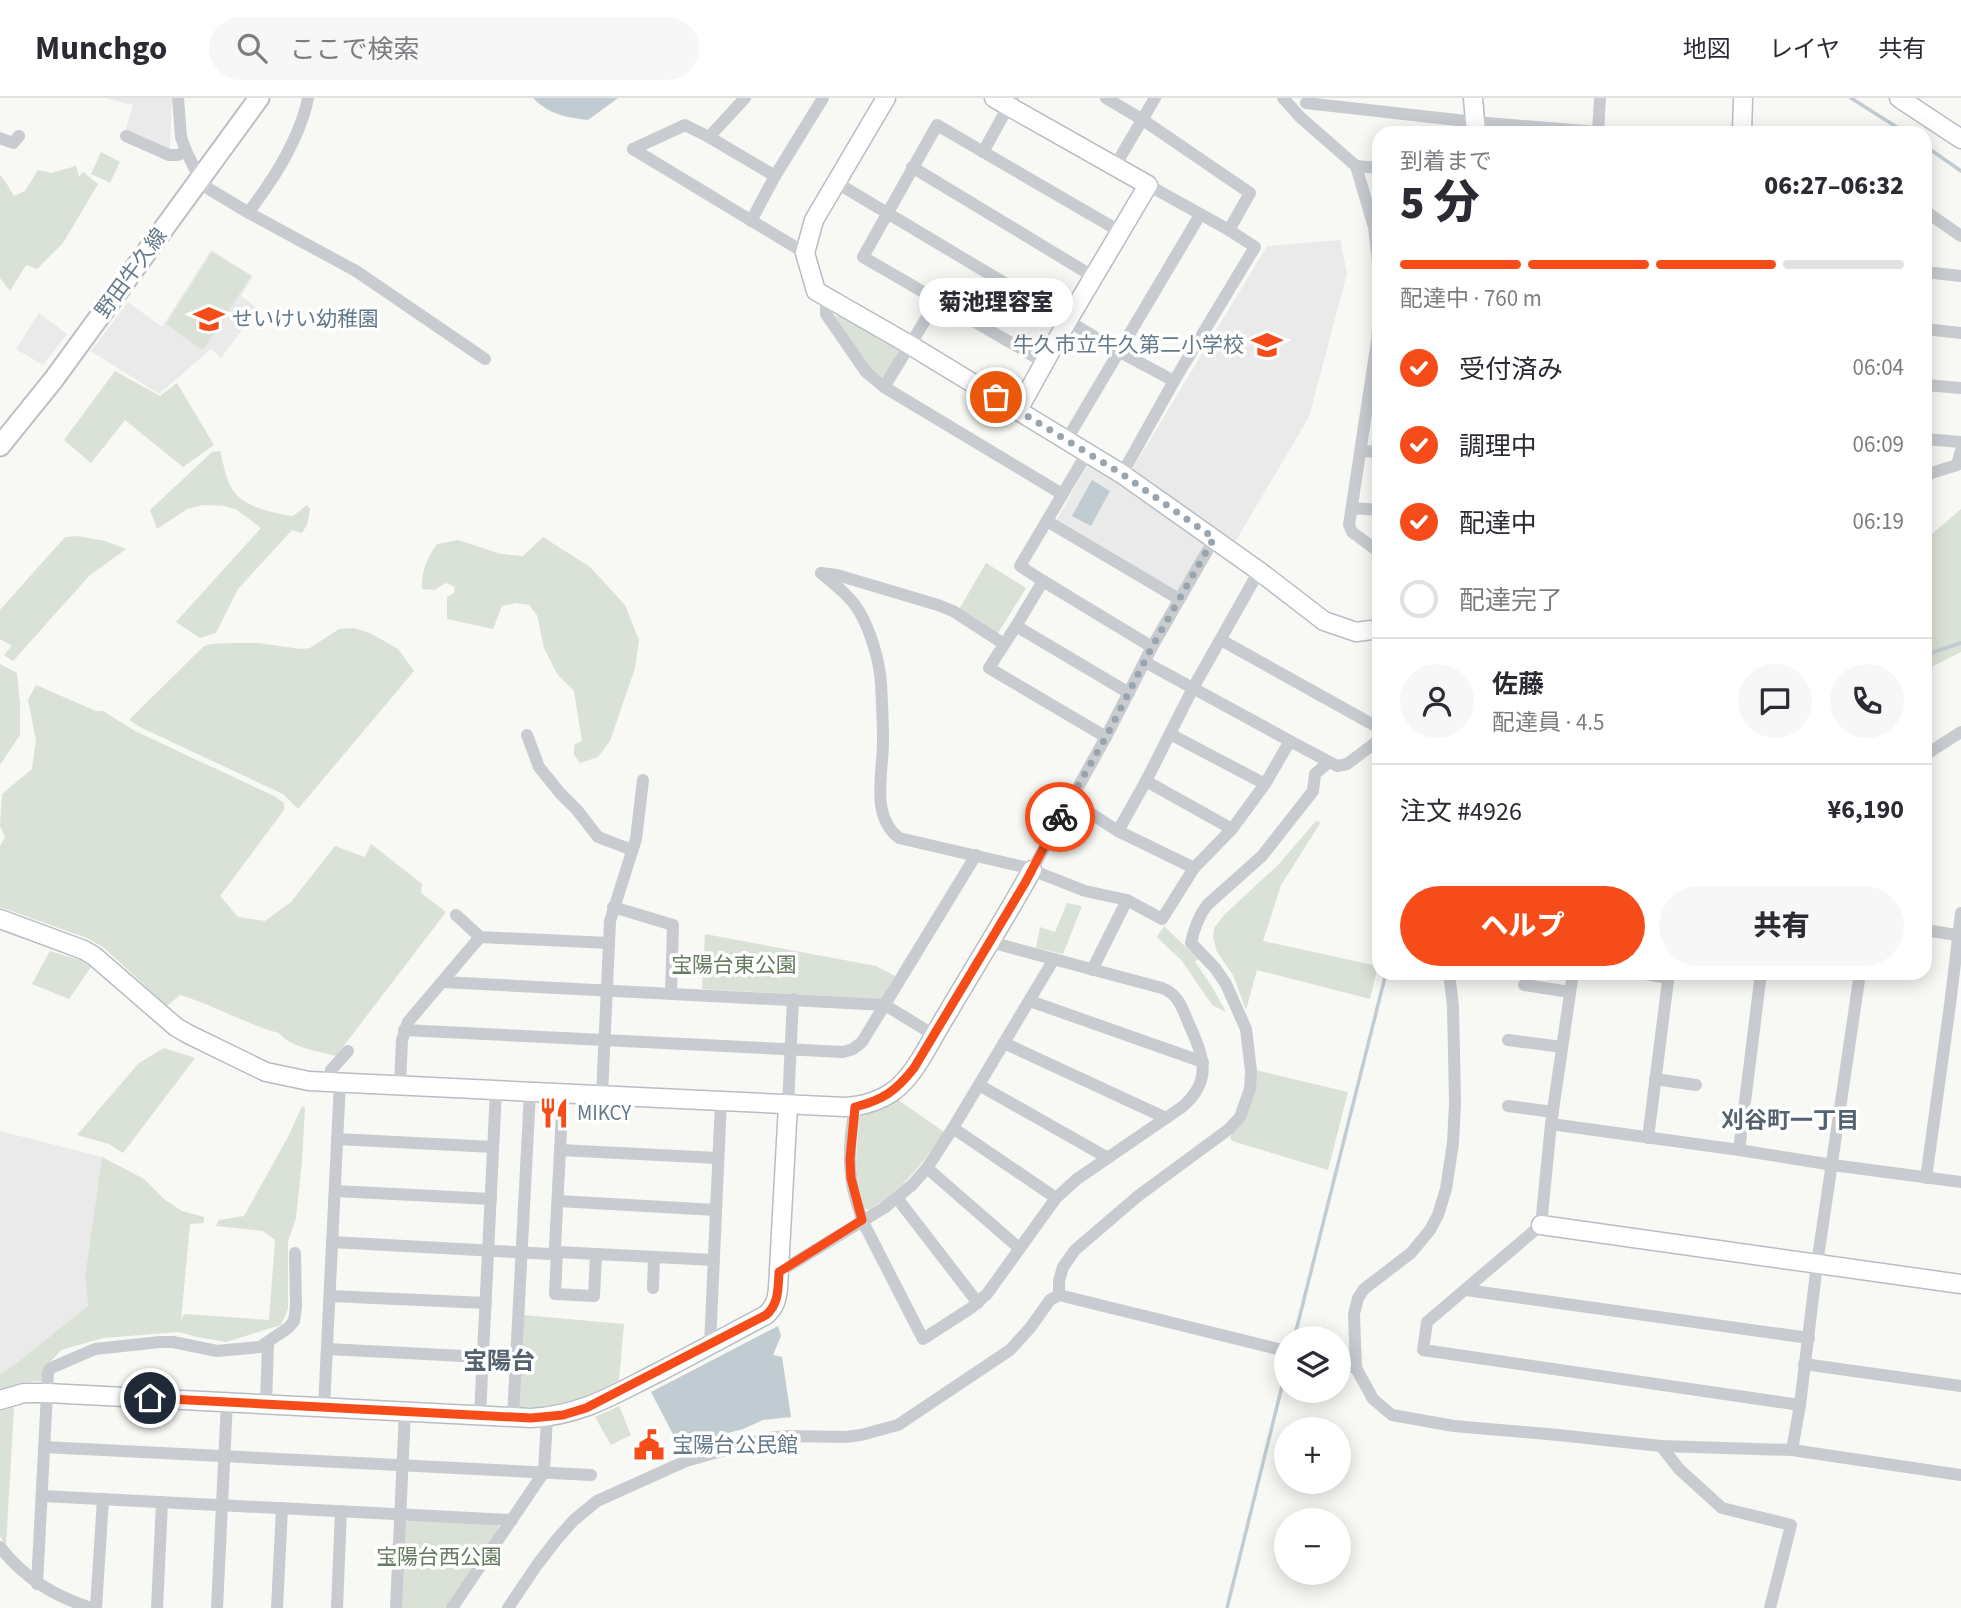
<!DOCTYPE html>
<html lang="ja">
<head>
<meta charset="utf-8">
<style>
	:root { --surface:#fff; --page:#f7f7f7; --text:#2b2b33; --muted:#7c7c81; --line:#e1e1e2; --accent:#f54c19 }
	body { margin:0; font-family:"Source Sans 3","Noto Sans JP",sans-serif; background:var(--page); color:var(--text); height:100vh; display:flex; flex-direction:column; font-size:26px; white-space:nowrap }
	* { box-sizing:border-box; margin:0 }
	p { font-size:23px; color:var(--muted) }
	.icon { flex:none; width:38px; height:38px; fill:none; stroke:currentColor; stroke-width:2; stroke-linecap:round; stroke-linejoin:round }
	.map { position:relative; flex:1; overflow:hidden }
	.sheet { position:absolute; left:1372px; top:28px; width:560px; height:854px; display:flex; flex-direction:column; background:var(--surface); border-radius:21px; box-shadow:0 4px 18px #0003 }
	.sheet>* { flex:none }
	.fabs { position:absolute; left:1274px; top:1228px; display:grid; gap:14px }
	.fabs a { display:grid; place-items:center; width:77px; height:77px; border-radius:50%; background:var(--surface); box-shadow:0 4px 18px #0003; font-size:35px }
	.pin { position:absolute; display:grid; place-items:center; width:60px; height:60px; color:#fff; margin:-30px; border:4px solid #fff; border-radius:50%; box-shadow:0 2px 7px #0007 }
	.courier { position:absolute; display:grid; place-items:center; width:70px; height:70px; margin:-35px; border:5px solid #f54c19; border-radius:50%; background:#fff; color:#222; box-shadow:0 2px 9px #0007 }
	.bubble { position:absolute; height:49px; border-radius:24px; background:var(--surface); box-shadow:0 4px 18px #0003; font-size:23px; font-weight:800; line-height:49px; text-align:center }
	.summary em { font-style:normal; font-weight:800 }
	.summary div { display:flex; flex-direction:column-reverse }
	.summary { display:flex; align-items:center; justify-content:space-between; height:119px; padding:0 28px }
	h1 { font-size:46px; font-weight:800; line-height:52px }
	.bar { display:grid; grid-template-columns:repeat(4,1fr); gap:10px 7px; align-content:center; height:84px; padding:0 28px }
	.bar i { height:9px; border-radius:5px; background:var(--line) }
	.bar .selected { background:var(--accent) }
	.bar p { grid-column:span 4 }
	.line { display:flex; align-items:center; gap:18px; padding:0 28px; border-top:2px solid var(--line) }
	.line div { flex:1 }
	.round { display:grid; place-items:center; flex:none; width:74px; height:74px; border-radius:37px; background:var(--page) }
	ol { padding:0 28px; list-style:none }
	li { display:flex; align-items:center; gap:21px; height:77px }
	li p { margin-inline-start:auto }
	li .icon { padding:7px; border-radius:50%; background:var(--accent); color:#fff; stroke-width:4 }
	li:last-child { color:var(--muted) }
	li i { width:38px; height:38px; border:4px solid var(--line); border-radius:50% }
	.primary-button { display:flex; gap:14px; margin-top:auto; padding:14px 28px }
	.primary-button a { flex:1; height:80px; border-radius:42px; background:var(--accent); color:#fff; font-size:28px; font-weight:800; line-height:80px; text-align:center }
	.primary-button a+a { background:var(--page); color:var(--text) }
	header { display:flex; align-items:center; gap:42px; box-sizing:border-box; height:98px; padding:0 35px; background:var(--surface); border-bottom:2px solid var(--line) }
	header strong { font-size:33px }
	nav { display:flex; gap:38px; margin-inline-start:auto; font-size:24px }
	.search { width:490px; height:63px; background:var(--page); display:flex; align-items:center; gap:18px; box-sizing:border-box; padding:0 24px; border-radius:38px; color:var(--muted); font-size:26px }
	.map>svg:first-child { display:block }
	.built { fill:#e9eae9 }
	.green { fill:#dae1d6 }
	.water { fill:#c1ccd2 }
	.lines { fill:none; stroke-linecap:round; stroke-linejoin:round }
	.stream { stroke:#c1ccd2; stroke-width:3.5 }
	.secondary-casing { stroke:#b7bec3; stroke-width:21 }
	.primary-casing { stroke:#bbbfc3; stroke-width:23 }
	.street { stroke:#c8ccd0; stroke-width:12 }
	.secondary { stroke:#fff; stroke-width:18 }
	.primary { stroke:#fff; stroke-width:19 }
	.done { stroke:#98a5af; stroke-width:7; stroke-dasharray:0 12.6 }
	.route { stroke:#f54c19; stroke-width:9 }
	.labels { text-anchor:middle; stroke-width:7; stroke-linejoin:round; paint-order:stroke }
	.street-label { font-size:21px; fill:#64798a; stroke:#fff }
	.poi-label { font-size:21px; fill:#64798a; stroke:#fff; text-anchor:start }
	.park-label { font-size:21px; fill:#667a60; stroke:#fff }
	.neighbourhood-label { font-size:23px; font-weight:bold; fill:#53626e; stroke:#fff }
	.quarter-label { font-size:24px; font-weight:bold; fill:#53626e; stroke:#fff }
</style>
</head>
<body>
<header>
<strong>Munchgo</strong>
<div class="search"><svg class="icon" aria-label="search" viewBox="0 0 24 24"><circle cx="10" cy="10" r="6"/><path d="M15 15l6 6"/></svg>ここで検索</div>
<nav><a>地図</a><a>レイヤ</a><a>共有</a></nav>
</header>
<div class="map">
<svg width="1961" height="1510" viewBox="0 0 1961 1510">
	<rect width="100%" height="100%" fill="#f8f8f5"/>
	<g class="built">
		<polygon points="105,0 172,0 170,53 125,34 133,7"/>
		<polygon points="1340,142 1347,175 1309,319 1235,444 1212,430 1178,493 1057,422 1087,367 1123,387 1267,148"/>
		<polygon points="211,152 253,178 241,198 258,211 221,260 211,251 159,296 91,253 128,204 162,229"/>
		<polygon points="39,215 67,236 43,267 16,251"/>
		<polygon points="0,1033 102,1059 85,1179 88,1208 17,1265 0,1276"/>
	</g>
	<g class="green">
		<polygon points="101,54 120,64 110,85 91,76"/>
		<polygon points="76,68 79,79 83,74 98,86 63,145 37,171 26,167 10,193 0,180 0,77 5,83 14,98 25,93 38,72 51,75"/>
		<polygon points="212,154 251,178 203,252 166,226"/>
		<polygon points="841,214 898,248 902,255 886,280 875,277 836,220 837,216"/>
		<polygon points="115,273 160,298 177,285 214,347 183,369 125,322 91,365 64,342"/>
		<path d="M220 353C223 364 226 381 232 391 244 410 273 415 293 418L307 407 310 411 307 427 302 435 292 432 238 491 216 535 200 540 176 524 261 430 237 412 225 408 203 407 187 411 157 431 150 412 212 354Z"/>
		<polygon points="1961,411 1961,554 1925,572 1925,442"/>
		<polygon points="77,438 105,443 126,451 89,478 13,563 4,557 12,548 0,541 0,512 65,439"/>
		<path d="M543 439 590 469 625 507 639 542 635 570 610 643 598 659 580 665 574 657V647L582 643 574 593 557 576 544 550 537 517 529 507 516 505 502 508 493 531 447 521V499L454 495 455 489 446 485 434 492 422 491C421 474 427 460 437 446L458 442 501 456 523 458Z"/>
		<polygon points="986,465 1026,490 995,540 957,515"/>
		<polygon points="354,530 370,535 398,551 414,573 298,711 283,696 142,630 129,622 204,548 212,546 234,545 258,545 301,551 310,550 339,531"/>
		<polygon points="0,566 17,575 20,606 20,637 0,667"/>
		<path d="M36 587 96 613H103L135 633 274 698 284 705V712L220 798 238 819 265 823 291 804 335 748 365 759 371 746 422 786 421 795 446 814 336 958C318 953 291 950 279 935 245 926 214 907 180 897L167 908 103 849 87 840 0 809V748L5 739 0 728 2 696 32 671 36 642 28 602Z"/>
		<polygon points="1316,723 1321,724 1281,787 1263,843 1378,868 1370,901 1257,872 1246,912 1233,877 1217,854 1213,840 1214,830 1224,817 1278,767"/>
		<polygon points="1067,805 1082,808 1063,856 1036,850 1040,829 1055,834"/>
		<polygon points="1164,828 1198,861 1195,864 1212,889 1226,914 1212,907 1182,863 1157,839"/>
		<polygon points="705,836 876,868 895,878 882,901 702,891"/>
		<polygon points="50,853 80,862 91,869 69,901 32,886"/>
		<polygon points="164,950 195,960 123,1055 109,1046 77,1037 139,965"/>
		<path d="M1255 972 1348 994 1328 1072 1232 1043 1230 1039C1249 1017 1256 1002 1255 972Z"/>
		<path d="M897 1001 944 1034C921 1068 904 1089 870 1112L864 1110 858 1085 856 1064 859 1020 862 1015 880 1011Z"/>
		<polygon points="302,1008 305,1010 302,1063 296,1120 288,1143 288,1211 281,1227 226,1244 197,1239 179,1234 103,1240 61,1252 44,1271 43,1283 26,1284 0,1291 0,1276 17,1265 88,1208 85,1179 102,1059 144,1081 164,1101 182,1113 204,1119 204,1125 190,1126 181,1222 184,1216 269,1222 275,1142 263,1133 216,1128 219,1122 244,1118 288,1039"/>
		<path d="M523 1217 624 1226 619 1282C584 1300 558 1311 518 1309Z"/>
		<polygon points="619,1308 631,1337 611,1347 595,1319"/>
		<polygon points="14,1309 6,1448 0,1438 0,1313"/>
		<polygon points="409,1421 497,1426 500,1431 445,1510 401,1510 405,1425"/>
	</g>
	<g class="water">
		<path d="M533 0H618L588 22C565 19 550 17 533 0Z"/>
		<polygon points="1092,382 1110,393 1091,428 1072,418"/>
		<polygon points="778,1228 781,1238 773,1257 782,1259 791,1319 763,1322 743,1331 679,1348 651,1294"/>
	</g>
	<g class="lines">
		<g class="stream">
			<polyline points="1851,0 1906,35"/>
			<polyline points="1925,48 1961,73"/>
			<polyline points="1925,557 1961,545"/>
			<polyline points="1294,1241 1386,875"/>
			<polyline points="1227,1510 1286,1272"/>
		</g>
		<g class="secondary-casing">
			<g id="secondary">
				<polyline points="886,0 814,122 805,155 816,193 910,247 1122,376 1259,473 1324,523 1356,534 1379,531"/>
				<polyline points="994,0 1148,87 1068,222 1018,312"/>
				<polyline points="1473,0 1476,35"/>
				<polyline points="1899,0 1961,41"/>
				<polyline points="1742,35 1743,0"/>
				<path d="M0 821 84 852 94 858 176 929 188 936 266 974 309 983 845 1009C863 1008 880 1003 895 992 918 973 931 941 947 916 975 868 1005 821 1032 772"/>
				<polyline points="1541,1127 1961,1186"/>
				<path d="M0 1302 24 1295H47L531 1320C582 1317 613 1297 657 1275 694 1256 730 1236 766 1217 775 1209 777 1201 778 1190L788 1007"/>
			</g>
		</g>
		<g class="primary-casing">
			<polyline id="primary" points="0,348 54,281 259,0"/>
		</g>
		<g class="street">
			<polyline points="178,0 181,39 186,53 200,81 209,91 249,115 356,173 485,261"/>
			<polyline points="1106,0 1143,22 1250,95 1229,132"/>
			<polyline points="1283,0 1300,19 1356,68 1374,129 1379,173"/>
			<polyline points="1306,5 1475,24 1610,35"/>
			<polyline points="1598,34 1600,0"/>
			<polyline points="126,38 169,57 178,57 186,53"/>
			<polyline points="709,39 745,0"/>
			<polyline points="0,40 13,45 19,38"/>
			<polyline points="633,51 805,155"/>
			<polyline points="633,51 685,27 709,39 775,78"/>
			<polyline points="983,54 1013,0"/>
			<polyline points="1115,68 1155,0"/>
			<polyline points="1356,68 1379,70"/>
			<polyline points="912,69 1094,179"/>
			<polyline points="837,85 1120,254 1174,283"/>
			<polyline points="1925,113 1961,138"/>
			<path d="M249 115C254 105 262 97 268 87 284 64 303 28 308 0"/>
			<polyline points="751,123 775,78 823,0"/>
			<polyline points="1925,174 1961,178"/>
			<polyline points="826,199 826,216 866,274 884,289"/>
			<polyline points="937,203 884,289 1062,396"/>
			<polyline points="1379,215 1377,243 1349,427 1352,434 1379,454"/>
			<polyline points="1925,231 1961,235"/>
			<polyline points="1044,264 863,159 937,27 1121,134"/>
			<polyline points="1925,287 1961,290"/>
			<polyline points="1925,341 1961,344"/>
			<polyline points="1066,343 1200,117"/>
			<polyline points="1361,353 1379,354"/>
			<polyline points="1087,355 1020,468 1043,483 1016,528 1129,595"/>
			<polyline points="1122,376 1174,283 1255,149 1229,132 1148,87"/>
			<polyline points="1925,377 1957,367 1961,352"/>
			<polyline points="1352,410 1379,412"/>
			<polyline points="1047,423 1179,501"/>
			<path d="M821 475C834 486 850 498 859 513 871 534 879 561 881 585 882 604 883 624 883 644 883 676 870 718 899 740L1024 769 1085 793 1127 802 1162 821 1194 770 1232 731 1265 686 1290 643 1337 668 1347 666 1375 645 1379 639"/>
			<polyline points="821,475 837,477 938,507 953,513 1004,546"/>
			<polyline points="1043,483 1152,549"/>
			<polyline points="1016,528 989,570 1106,639"/>
			<polyline points="1221,542 1379,630"/>
			<polyline points="1145,564 1290,643"/>
			<polyline points="1170,636 1265,686"/>
			<polyline points="527,637 539,669 560,695 577,712 598,739 632,752"/>
			<polyline points="1925,657 1961,634"/>
			<polyline points="1146,683 1232,731"/>
			<polyline points="1070,702 1118,733 1194,770"/>
			<polyline points="1118,733 1146,683 1193,590 1259,473"/>
			<polyline points="1032,772 1106,639 1152,549 1214,441"/>
			<polyline points="613,809 673,827 671,895"/>
			<polyline points="456,817 480,839 609,845"/>
			<polyline points="1925,832 1957,837"/>
			<polyline points="1092,872 1127,802"/>
			<polyline points="1449,875 1453,908 1455,1005 1453,1045 1446,1091 1438,1117 1430,1132 1411,1155 1364,1191 1358,1200 1354,1216 1356,1270 1373,1301 1392,1317 1454,1328 1558,1337 1661,1348 1792,1352 1961,1377"/>
			<polyline points="1573,875 1551,1026 1541,1127 1427,1224 1423,1252 1800,1307"/>
			<polyline points="1640,875 1668,880"/>
			<polyline points="442,884 885,907 934,937"/>
			<polyline points="1524,887 1570,894"/>
			<polyline points="1030,903 1203,964"/>
			<polyline points="404,932 843,954 853,951 862,944 976,757"/>
			<polyline points="1508,942 1562,949"/>
			<polyline points="1004,945 1166,1020"/>
			<polyline points="1655,981 1696,987"/>
			<polyline points="330,983 331,972 348,953"/>
			<polyline points="400,987 402,942 408,924 480,839"/>
			<polyline points="979,987 1108,1060"/>
			<polyline points="563,995 555,1149 557,1154 555,1196 594,1198 596,1156"/>
			<polyline points="602,997 610,823 636,741 643,682"/>
			<polyline points="788,1007 793,901"/>
			<polyline points="1508,1008 1553,1014"/>
			<path d="M855 1009C851 1031 848 1055 851 1078 852 1093 858 1108 862 1122L923 1241 971 1210 987 1196 1056 1100 1077 1081 1182 1009C1214 982 1203 957 1188 924 1182 909 1178 896 1162 890L990 844"/>
			<polyline points="1551,1026 1739,1052 1833,1067 1961,1084"/>
			<polyline points="953,1030 1056,1100"/>
			<polyline points="1648,1040 1669,875"/>
			<polyline points="337,1041 493,1049"/>
			<polyline points="560,1052 718,1060"/>
			<polyline points="1739,1052 1761,875"/>
			<polyline points="927,1070 1019,1150"/>
			<polyline points="1926,1080 1950,907 1961,815"/>
			<polyline points="335,1093 491,1101"/>
			<polyline points="897,1100 978,1205"/>
			<polyline points="558,1103 716,1112"/>
			<polyline points="332,1144 551,1156 557,1154 714,1162"/>
			<polyline points="779,1174 884,1110 912,1087 927,1070 953,1030 1054,861"/>
			<polyline points="653,1190 654,1159"/>
			<polyline points="1466,1192 1809,1240"/>
			<path d="M1059 1197V1183L1063 1169 1075 1152 1138 1098 1229 1031 1240 1019 1250 991 1251 973 1246 931 1226 886 1215 870 1191 845C1194 831 1198 819 1207 807L1262 758 1313 693 1315 676 1329 664"/>
			<polyline points="330,1198 486,1205"/>
			<polyline points="710,1247 721,1003"/>
			<polyline points="327,1251 483,1259"/>
			<polyline points="1339,1266 1356,1270"/>
			<polyline points="1804,1266 1961,1288"/>
			<polyline points="266,1306 268,1246"/>
			<polyline points="324,1309 340,984"/>
			<polyline points="480,1317 496,992"/>
			<polyline points="513,1319 530,994"/>
			<polyline points="1661,1348 1679,1371 1722,1410 1791,1427 1770,1510"/>
			<polyline points="44,1349 591,1377"/>
			<polyline points="1792,1352 1800,1307 1817,1166 1860,875"/>
			<polyline points="42,1398 512,1422"/>
			<path d="M0 1449C24 1480 54 1498 91 1510"/>
			<polyline points="37,1486 47,1295 48,1274 51,1270 95,1251 160,1244 173,1244 217,1253 260,1249 288,1230 294,1223 296,1209 295,1155"/>
			<polyline points="96,1510 103,1401"/>
			<polyline points="157,1510 162,1404"/>
			<polyline points="217,1510 227,1304"/>
			<polyline points="277,1510 282,1410"/>
			<polyline points="337,1510 341,1413"/>
			<polyline points="396,1510 405,1313"/>
			<polyline points="452,1510 544,1374 547,1319"/>
			<polyline points="508,1510 537,1467 557,1441 574,1422 597,1403 686,1363 768,1340 789,1338 845,1339 861,1337 898,1327 1010,1252 1030,1230 1050,1202 1059,1197 1286,1253"/>
		</g>
		<use href="#secondary" class="secondary"/>
		<use href="#primary" class="primary"/>
	</g>
	<g class="lines">
		<polyline class="done" points="996,299 1122,376 1214,440 1152,549 1106,639 1060,719"/>
		<path class="route" d="M150 1300 531 1320 563 1317 586 1310 766 1217C779 1206 778 1190 779 1174L862 1122 851 1080 850 1061 855 1009C883 1002 896 993 914 970L1025 785 1060 719"/>
	</g>
	<defs>
		<g id="school-bare" transform="scale(2.415)"><path d="M0-5L7-2L0 1L-7-2ZM-4 1L0 2.5L4 1V4Q0 6-4 4Z" fill="#f54c19" stroke="#fff" stroke-width="2.5" paint-order="stroke"/></g>
		<g id="restaurant-bare" transform="scale(2.415)"><path d="M-5-6h1v4h1v-4h1v4h1v-4h1v5L-1.5 .5V6h-2V.5L-5-1ZM5-6V6H3V1.5H1.5Q1.5-4 5-6Z" fill="#f54c19" stroke="#fff" stroke-width="2.5" paint-order="stroke"/></g>
		<g id="civic-bare" transform="scale(2.415)"><path d="M-.6-6.5H3V-4.5H.6V-3L4-1V1h2V6H-6V1h2V-1L-.6-3ZM-1.2 2.5V6h2.4V2.5Z" fill="#f54c19" stroke="#fff" stroke-width="2.5" paint-order="stroke"/></g>
	</defs>
	<g fill-rule="evenodd">
		<use href="#school-bare" x="209" y="221"/>
		<use href="#school-bare" x="1267" y="247"/>
		<use href="#restaurant-bare" x="554" y="1015"/>
		<use href="#civic-bare" x="649" y="1347"/>
	</g>
	<g class="labels">
		<g class="street-label">
			<text transform="translate(131 175) rotate(-54)" y="7">野田牛久線</text>
		</g>
		<g class="poi-label">
			<text x="232" y="228">せいけい幼稚園</text>
			<text x="1244" y="254" text-anchor="end">牛久市立牛久第二小学校</text>
			<text x="577" y="1022">MIKCY</text>
			<text x="672" y="1354">宝陽台公民館</text>
		</g>
		<g class="park-label">
			<text x="734" y="874">宝陽台東公園</text>
			<text x="439" y="1466">宝陽台西公園</text>
		</g>
		<g class="neighbourhood-label">
			<text x="1790" y="1030">刈谷町一丁目</text>
		</g>
		<g class="quarter-label">
			<text x="499" y="1271">宝陽台</text>
		</g>
	</g>
</svg>
<div class="fabs">
<a><svg class="icon" aria-label="layers" viewBox="0 0 24 24"><path d="M12 4l9 5-9 5-9-5zM3 14l9 5 9-5"/></svg></a>
<a>+</a>
<a>−</a>
</div>
<div class="pin" style="left:996px;top:299px;background:#ea580c"><svg class="icon" aria-label="bag" viewBox="0 0 24 24"><path d="M5 8h14l-1 12H6zM9 8a3 3 0 0 1 6 0"/></svg></div>
<div class="pin" style="left:150px;top:1300px;background:#1f2937"><svg class="icon" aria-label="home" viewBox="0 0 24 24"><path d="M3 11l9-7 9 7M6 9v11h12V9"/></svg></div>
<div class="courier" style="left:1060px;top:719px"><svg class="icon" aria-label="bike" viewBox="0 0 24 24"><circle cx="6" cy="16" r="4"/><circle cx="18" cy="16" r="4"/><path d="M6 16l4-8h5l3 8M10 8l3 8H6M13 5h3"/></svg></div>
<div class="bubble" style="left:919px;top:180px;width:154px">菊池理容室</div>
<section class="sheet">
<div class="summary"><div><h1>5 分</h1><p>到着まで</p></div><em>06:27–06:32</em></div>
<div class="bar"><i class="selected"></i><i class="selected"></i><i class="selected"></i><i></i><p>配達中 · 760 m</p></div>
<ol>
<li><svg class="icon" aria-label="check" viewBox="0 0 24 24"><path d="M5 12l5 5 9-10"/></svg>受付済み<p>06:04</p></li>
<li><svg class="icon" aria-label="check" viewBox="0 0 24 24"><path d="M5 12l5 5 9-10"/></svg>調理中<p>06:09</p></li>
<li><svg class="icon" aria-label="check" viewBox="0 0 24 24"><path d="M5 12l5 5 9-10"/></svg>配達中<p>06:19</p></li>
<li><i></i>配達完了</li>
</ol>
<div class="line" style="height:126px"><a class="round"><svg class="icon" aria-label="person" viewBox="0 0 24 24"><circle cx="12" cy="8" r="4"/><path d="M4 21q1-7 8-7t8 7"/></svg></a><div><b>佐藤</b><p>配達員 · 4.5</p></div><a class="round"><svg class="icon" aria-label="chat" viewBox="0 0 24 24"><path d="M4 5h16v11H9l-5 4z"/></svg></a><a class="round"><svg class="icon" aria-label="phone" viewBox="0 0 24 24"><path d="M5 4h4l2 5-3 2q2 4 5 5l2-3 5 2v4C11 20 4 13 5 4z"/></svg></a></div>
<div class="line" style="height:91px"><div>注文 #4926</div><b>¥6,190</b></div>
<div class="primary-button"><a>ヘルプ</a><a>共有</a></div>
</section>
</div>
</body>
</html>
